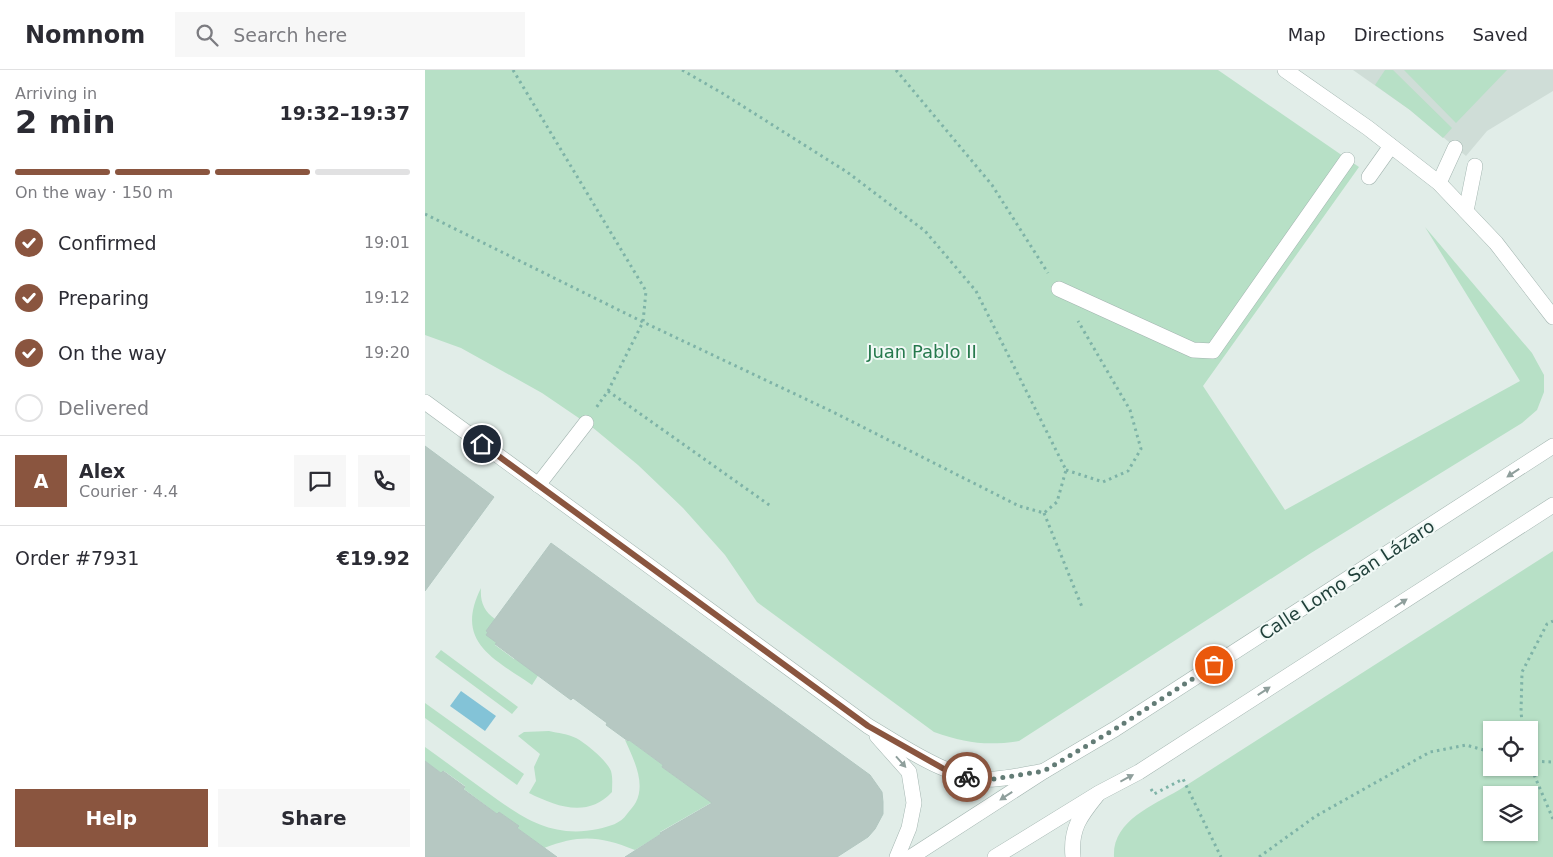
<!DOCTYPE html>
<html lang="en">
<head>
<meta charset="utf-8">
<style>
	:root { --surface:#fff; --page:#f7f7f7; --text:#2b2b33; --muted:#7c7c81; --line:#e1e1e2; --accent:#8a553f }
	body { margin:0; font-family:"DejaVu Sans",sans-serif; background:var(--page); color:var(--text); height:100vh; display:flex; flex-direction:column; font-size:19px; white-space:nowrap }
	* { box-sizing:border-box; margin:0 }
	p { font-size:16px; color:var(--muted) }
	.icon { flex:none; width:28px; height:28px; fill:none; stroke:currentColor; stroke-width:2; stroke-linecap:round; stroke-linejoin:round }
	.map { position:relative; flex:1; overflow:hidden }
	.drawer { display:flex; flex-direction:column; background:var(--surface); width:425px }
	.drawer>* { flex:none }
	.fabs { position:absolute; left:1058px; top:651px; display:grid; gap:10px }
	.fabs a { display:grid; place-items:center; width:55px; height:55px; border-radius:0px; background:var(--surface); box-shadow:0 1px 4px #0004; font-size:25px }
	.pin { position:absolute; display:grid; place-items:center; width:42px; height:42px; color:#fff; margin:-21px; border:2px solid #fff; border-radius:50%; box-shadow:0 1px 5px #0007 }
	.courier { position:absolute; display:grid; place-items:center; width:50px; height:50px; margin:-25px; border:4px solid #8a553f; border-radius:50%; background:#fff; color:#222; box-shadow:0 1px 6px #0007 }
	.headline em { font-style:normal; font-weight:700 }
	.headline div { display:flex; flex-direction:column-reverse }
	.headline { display:flex; align-items:center; justify-content:space-between; height:85px; padding:0 15px }
	h1 { font-size:32px; font-weight:700; line-height:38px }
	.bar { display:grid; grid-template-columns:repeat(4,1fr); gap:8px 5px; align-content:center; height:60px; padding:0 15px }
	.bar i { height:6px; border-radius:4px; background:var(--line) }
	.bar .on { background:var(--accent) }
	.bar p { grid-column:span 4 }
	.line { display:flex; align-items:center; gap:12px; padding:0 15px; border-top:1px solid var(--line) }
	.line div { flex:1 }
	.round { display:grid; place-items:center; flex:none; width:52px; height:52px; border-radius:0px; background:var(--page) }
	ol { padding:0 15px; list-style:none }
	li { display:flex; align-items:center; gap:15px; height:55px }
	li p { margin-inline-start:auto }
	li .icon { padding:5px; border-radius:50%; background:var(--accent); color:#fff; stroke-width:4 }
	li:last-child { color:var(--muted) }
	li i { width:28px; height:28px; border:2px solid var(--line); border-radius:50% }
	.action { display:flex; gap:10px; margin-top:auto; padding:10px 15px }
	.action a { flex:1; height:58px; border-radius:0px; background:var(--accent); color:#fff; font-size:20px; font-weight:700; line-height:58px; text-align:center }
	.action a+a { background:var(--page); color:var(--text) }
	header { display:flex; align-items:center; gap:30px; box-sizing:border-box; height:70px; padding:0 25px; background:var(--surface); border-bottom:1px solid var(--line) }
	header strong { font-size:24px }
	nav { display:flex; gap:28px; margin-inline-start:auto; font-size:18px }
	.search { width:350px; height:45px; background:var(--page); display:flex; align-items:center; gap:12px; box-sizing:border-box; padding:0 18px; border-radius:0px; color:var(--muted); font-size:19px }
	main { display:flex; flex:1; min-height:0 }
	.map>svg:first-child { display:block }
	.built { fill:#cfddd7 }
	.green { fill:#b7e0c6; fill-rule:evenodd }
	.water { fill:#83c3d7 }
	.building { fill:#b6c8c2; stroke:#b2c7c0 }
	.lines { fill:none; stroke-linecap:round; stroke-linejoin:round }
	.service-casing { stroke:#a3b5b0; stroke-width:16 }
	.pedestrian-casing { stroke:#a3b5b0; stroke-width:16 }
	.minor-casing { stroke:#a3b5b0; stroke-width:16 }
	.tertiary-casing { stroke:#a3b5b0; stroke-width:16 }
	.path { stroke:#7eb3a7; stroke-width:3; stroke-dasharray:2.5 4; stroke-linecap:butt }
	.service { stroke:#fff; stroke-width:15 }
	.pedestrian { stroke:#fff; stroke-width:15 }
	.minor { stroke:#fff; stroke-width:15 }
	.tertiary { stroke:#fff; stroke-width:15 }
	.oneway { fill:#8f9f9c }
	.done { stroke:#637c76; stroke-width:5; stroke-dasharray:0 9 }
	.route { stroke:#8a553f; stroke-width:6 }
	.labels { text-anchor:middle; stroke-width:4; stroke-linejoin:round; paint-order:stroke }
	.park-label { font-size:18px; fill:#26794d; stroke:#f1f9f6 }
	.street-label { font-size:18px; fill:#1f3f39; stroke:#f1f9f6 }
</style>
</head>
<body>
<header>
<strong>Nomnom</strong>
<div class="search"><svg class="icon" aria-label="search" viewBox="0 0 24 24"><circle cx="10" cy="10" r="6"/><path d="M15 15l6 6"/></svg>Search here</div>
<nav><a>Map</a><a>Directions</a><a>Saved</a></nav>
</header>
<main>
<section class="drawer">
<div class="headline"><div><h1>2 min</h1><p>Arriving in</p></div><em>19:32–19:37</em></div>
<div class="bar"><i class="on"></i><i class="on"></i><i class="on"></i><i></i><p>On the way · 150 m</p></div>
<ol>
<li><svg class="icon" aria-label="check" viewBox="0 0 24 24"><path d="M5 12l5 5 9-10"/></svg>Confirmed<p>19:01</p></li>
<li><svg class="icon" aria-label="check" viewBox="0 0 24 24"><path d="M5 12l5 5 9-10"/></svg>Preparing<p>19:12</p></li>
<li><svg class="icon" aria-label="check" viewBox="0 0 24 24"><path d="M5 12l5 5 9-10"/></svg>On the way<p>19:20</p></li>
<li><i></i>Delivered</li>
</ol>
<div class="line" style="height:90px"><b class="round" style="background:var(--accent);color:#fff">A</b><div><b>Alex</b><p>Courier · 4.4</p></div><a class="round"><svg class="icon" aria-label="chat" viewBox="0 0 24 24"><path d="M4 5h16v11H9l-5 4z"/></svg></a><a class="round"><svg class="icon" aria-label="phone" viewBox="0 0 24 24"><path d="M5 4h4l2 5-3 2q2 4 5 5l2-3 5 2v4C11 20 4 13 5 4z"/></svg></a></div>
<div class="line" style="height:65px"><div>Order #7931</div><b>€19.92</b></div>
<div class="action"><a>Help</a><a>Share</a></div>
</section>
<div class="map">
<svg width="1128" height="787" viewBox="0 0 1128 787">
	<rect width="100%" height="100%" fill="#e1ede8"/>
	<polygon class="built" points="928,0 1128,0 1128,21 1062,61 1041,86 985,40"/>
	<g class="green">
		<path d="M0 0H793L934 97 778 316 860 440 1095 311 1000 157 1107 283 1119 305V322L1112 340 1097 353 886 483 594 671C561 676 541 673 509 662L332 532 300 485 258 438 213 395 167 357 117 323 36 278 0 265Z"/>
		<polygon points="960,0 968,0 1027,58 1018,68 985,40 950,15"/>
		<polygon points="979,0 1082,0 1031,53"/>
		<path d="M1128 481V787H689C687 751 727 736 754 720ZM1066 660H1104V698H1066ZM1066 725H1104V762H1066Z"/>
		<path d="M56 518C55 532 59 541 70 549L62 561 72 573 70 575 89 589 91 587 114 604 107 615C68 588 29 572 56 518Z"/>
		<polygon points="16,580 93,637 87,644 10,587"/>
		<polygon points="0,633 99,704 92,715 0,648"/>
		<path d="M124 661C133 663 143 664 151 668 162 674 182 691 186 701 188 708 187 715 187 722 163 748 132 737 104 723L111 711 109 697 115 684 93 666 99 662Z"/>
		<path d="M200 670 203 671 204 670 238 695 237 697 259 713 291 730 235 762 236 764 210 780C175 766 155 764 119 778L92 758 93 756 74 742 72 744 39 719 40 716 19 701 16 703 0 691V677C20 691 39 706 59 720 95 746 125 769 173 759 185 756 195 754 202 744 205 740 209 736 211 732 221 712 208 688 200 670Z"/>
	</g>
	<polygon class="water" points="36,621 71,646 60,661 25,636"/>
	<g class="building">
		<polygon points="0,376 69,427 0,521"/>
		<polygon points="126,473 445,705 457,722 458,732 458,744 450,759 443,767 412,787 200,787 236,764 235,763 287,733 237,697 238,695 204,670 203,671 181,655 182,653 148,628 146,630 70,574 72,573 61,565 63,562 61,561"/>
		<polygon points="0,691 16,703 18,701 40,717 38,719 72,744 74,742 94,756 92,758 132,787 0,787"/>
	</g>
	<g class="lines">
		<g class="service-casing">
			<g id="service">
				<polyline points="944,107 966,76"/>
				<polyline points="1014,113 1030,78"/>
				<polyline points="1041,141 1050,96"/>
				<polyline points="634,219 768,280 788,281 922,90"/>
			</g>
		</g>
		<g class="pedestrian-casing">
			<polyline id="pedestrian" points="113,415 161,353"/>
		</g>
		<g class="minor-casing">
			<g id="minor">
				<polyline points="860,0 943,58 1014,113 1071,173 1128,247"/>
				<path d="M0 332 443 656C479 677 527 712 570 709 586 708 603 704 619 701"/>
				<polyline points="452,666 484,702 489,733 484,758 472,787"/>
				<path d="M648 787C645 758 656 745 673 724"/>
			</g>
		</g>
		<g class="tertiary-casing">
			<g id="tertiary">
				<polyline points="486,787 619,701 690,659 1128,376"/>
				<polyline points="570,787 674,723 714,702 1128,435"/>
			</g>
		</g>
		<g class="path">
			<polyline points="88,0 221,221 218,252 183,321 171,338"/>
			<polyline points="471,0 567,115 623,203"/>
			<polyline points="0,144 218,252 408,342 594,436 619,443 632,432 641,400 551,221 500,161 422,102 297,23 257,0"/>
			<polyline points="183,321 347,437"/>
			<polyline points="641,400 678,412 703,401 716,379 705,340 653,251"/>
			<polyline points="619,443 657,537"/>
			<polyline points="1098,660 1096,642 1097,602 1122,554 1128,551"/>
			<polyline points="1104,691 1128,692"/>
			<polyline points="1104,693 1128,749"/>
			<polyline points="726,719 729,724 758,709 796,787"/>
			<polyline points="834,787 891,746 1005,682 1041,675 1066,682"/>
		</g>
		<use href="#service" class="service"/>
		<use href="#pedestrian" class="pedestrian"/>
		<use href="#minor" class="minor"/>
		<use href="#tertiary" class="tertiary"/>
	</g>
	<defs><path id="oneway-solid" d="M-6-.8H1V-3.2L6.5 0L1 3.2V.8H-6Z" transform="scale(1.25)"/></defs>
	<g class="oneway">
		<use href="#oneway-solid" transform="translate(1088 403) rotate(147)"/>
		<use href="#oneway-solid" transform="translate(976 533) rotate(-33)"/>
		<use href="#oneway-solid" transform="translate(839 621) rotate(-33)"/>
		<use href="#oneway-solid" transform="translate(476 692) rotate(48)"/>
		<use href="#oneway-solid" transform="translate(702 708) rotate(-28)"/>
		<use href="#oneway-solid" transform="translate(581 726) rotate(147)"/>
	</g>
	<g class="lines">
		<polyline class="done" points="542,707 569,709 619,701 690,659 789,595"/>
		<polyline class="route" points="57,374 443,656 519,699 542,707"/>
	</g>
	<g class="labels">
		<g class="park-label">
			<text x="497" y="288">Juan Pablo II</text>
		</g>
		<g class="street-label">
			<text transform="translate(922 510) rotate(-33)" y="6">Calle Lomo San Lázaro</text>
		</g>
	</g>
</svg>
<div class="fabs">
<a><svg class="icon" aria-label="locate" viewBox="0 0 24 24"><circle cx="12" cy="12" r="6"/><path d="M12 2v4M12 18v4M2 12h4M18 12h4"/></svg></a>
<a><svg class="icon" aria-label="layers" viewBox="0 0 24 24"><path d="M12 4l9 5-9 5-9-5zM3 14l9 5 9-5"/></svg></a>
</div>
<div class="pin" style="left:789px;top:595px;background:#ea580c"><svg class="icon" aria-label="bag" viewBox="0 0 24 24"><path d="M5 8h14l-1 12H6zM9 8a3 3 0 0 1 6 0"/></svg></div>
<div class="pin" style="left:57px;top:374px;background:#1f2937"><svg class="icon" aria-label="home" viewBox="0 0 24 24"><path d="M3 11l9-7 9 7M6 9v11h12V9"/></svg></div>
<div class="courier" style="left:542px;top:707px"><svg class="icon" aria-label="bike" viewBox="0 0 24 24"><circle cx="6" cy="16" r="4"/><circle cx="18" cy="16" r="4"/><path d="M6 16l4-8h5l3 8M10 8l3 8H6M13 5h3"/></svg></div>
</div>
</main>
</body>
</html>
